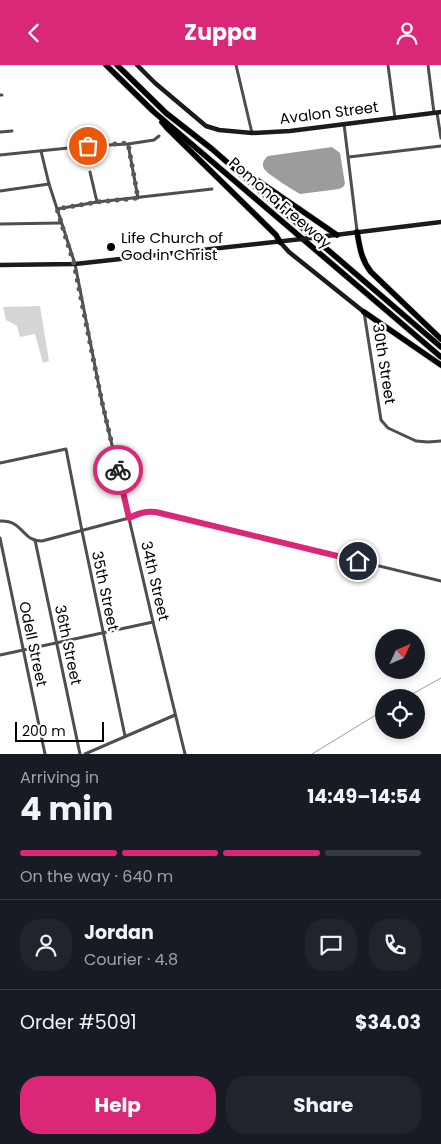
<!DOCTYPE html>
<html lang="en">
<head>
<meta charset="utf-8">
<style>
	:root { --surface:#171b24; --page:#20242c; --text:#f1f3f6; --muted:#9ea1a6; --line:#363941; --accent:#db2777 }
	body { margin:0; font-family:Poppins,sans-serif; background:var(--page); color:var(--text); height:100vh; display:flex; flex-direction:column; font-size:19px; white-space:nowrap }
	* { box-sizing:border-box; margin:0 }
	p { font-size:16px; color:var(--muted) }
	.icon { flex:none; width:28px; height:28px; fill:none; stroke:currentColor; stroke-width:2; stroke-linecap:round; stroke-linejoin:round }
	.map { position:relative; height:689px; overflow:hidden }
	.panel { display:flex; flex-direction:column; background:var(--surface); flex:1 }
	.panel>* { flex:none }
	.needle { width:32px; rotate:46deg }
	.buttons { position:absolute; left:375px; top:564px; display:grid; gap:10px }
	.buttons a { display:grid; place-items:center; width:50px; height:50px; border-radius:50%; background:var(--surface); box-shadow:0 2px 8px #0003; font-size:25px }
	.scale { position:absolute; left:15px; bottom:12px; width:89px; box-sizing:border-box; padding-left:5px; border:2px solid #000; border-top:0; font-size:14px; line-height:18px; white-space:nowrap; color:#000; -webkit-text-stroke:4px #fff; paint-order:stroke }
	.pin { position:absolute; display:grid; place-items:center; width:42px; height:42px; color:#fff; margin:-21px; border:2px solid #fff; border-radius:50%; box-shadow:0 1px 5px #0007 }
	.courier { position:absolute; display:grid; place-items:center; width:50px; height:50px; margin:-25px; border:4px solid #db2777; border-radius:50%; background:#fff; color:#222; box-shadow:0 1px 6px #0007 }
	.headline em { font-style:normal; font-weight:700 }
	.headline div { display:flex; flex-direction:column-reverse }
	.headline { display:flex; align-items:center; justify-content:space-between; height:85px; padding:0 20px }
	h1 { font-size:32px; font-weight:700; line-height:38px }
	.bar { display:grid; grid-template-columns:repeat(4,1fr); gap:8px 5px; align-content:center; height:60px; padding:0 20px }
	.bar i { height:6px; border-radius:4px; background:var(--line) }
	.bar .active { background:var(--accent) }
	.bar p { grid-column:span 4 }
	.line { display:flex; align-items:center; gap:12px; padding:0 20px; border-top:1px solid var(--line) }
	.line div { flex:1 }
	.round { display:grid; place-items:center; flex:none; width:52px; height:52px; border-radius:20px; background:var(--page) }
	.button { display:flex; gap:10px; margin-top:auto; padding:10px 20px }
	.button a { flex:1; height:58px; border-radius:20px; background:var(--accent); color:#fff; font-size:20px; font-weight:700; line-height:58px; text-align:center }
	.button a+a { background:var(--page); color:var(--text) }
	header { display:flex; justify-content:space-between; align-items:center; height:65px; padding:0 20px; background:var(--accent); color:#fff; font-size:22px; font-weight:700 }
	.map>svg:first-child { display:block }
	.green { fill:#d5d5d5 }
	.water { fill:#9c9c9c }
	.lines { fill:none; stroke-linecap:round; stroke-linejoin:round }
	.stream { stroke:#9c9c9c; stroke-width:1 }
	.highway-casing { stroke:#dbdbdb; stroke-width:7 }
	.street { stroke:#4e4e4e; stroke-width:3 }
	.secondary { stroke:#1b1b1b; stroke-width:4.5 }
	.highway { stroke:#000; stroke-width:5.5 }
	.secondary-bridge { stroke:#1b1b1b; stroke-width:4.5 }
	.done { stroke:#595959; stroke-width:5; stroke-dasharray:0 9 }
	.route { stroke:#db2777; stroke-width:6 }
	.poi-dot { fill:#000; stroke:#fff; stroke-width:2 }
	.labels { text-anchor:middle; stroke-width:4.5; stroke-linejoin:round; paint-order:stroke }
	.street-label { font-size:15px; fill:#000; stroke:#fff }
	.poi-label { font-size:15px; fill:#000; stroke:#fff; text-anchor:start }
</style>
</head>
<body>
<header><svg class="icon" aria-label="back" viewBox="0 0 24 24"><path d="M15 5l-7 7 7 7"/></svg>Zuppa<svg class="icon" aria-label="person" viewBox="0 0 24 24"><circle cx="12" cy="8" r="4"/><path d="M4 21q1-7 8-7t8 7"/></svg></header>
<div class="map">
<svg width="441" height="689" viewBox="0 0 441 689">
	<rect width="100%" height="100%" fill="#fff"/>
	<polygon class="green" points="40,241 49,296 43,298 35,269 20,272 17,261 6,255 3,242"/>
	<path class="water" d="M332 82 340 88 345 119 343 122 339 124 300 129C293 125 269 110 265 105 261 100 263 95 268 91Z"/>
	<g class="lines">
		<g class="stream">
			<polyline points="407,632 441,613"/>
			<polyline points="312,689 384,645"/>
		</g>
		<g class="highway-casing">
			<g id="highway">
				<polyline points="106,0 154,47 441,292"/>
				<polyline points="117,0 166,48 212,84 307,167 441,282"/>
				<polyline points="162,57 167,63 276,170 280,177"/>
				<polyline points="235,100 337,170"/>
				<path d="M357 167C360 183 361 194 371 207L441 274"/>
				<polyline points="364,247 441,300"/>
			</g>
		</g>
		<g class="street">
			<polyline points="236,0 252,68"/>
			<polyline points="388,0 395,53"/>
			<polyline points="428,0 434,48"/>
			<polyline points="0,30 2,30"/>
			<polyline points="437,48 441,73"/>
			<polyline points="344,59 357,166"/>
			<polyline points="0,67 12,66"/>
			<polyline points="128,79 138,133"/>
			<polyline points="41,86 49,119 75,199 102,337 153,557 185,689"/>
			<polyline points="0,90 88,81 128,79 154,75 159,71"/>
			<polyline points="349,92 441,81"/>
			<polyline points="90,107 97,137"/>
			<polyline points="0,126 49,119"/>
			<polyline points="57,144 97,137 212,124"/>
			<polyline points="0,159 61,158"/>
			<polyline points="364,247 381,355 388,363 416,376 428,377 441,376"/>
			<polyline points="0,398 66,384 82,466 125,671"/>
			<path d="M0 456C24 455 21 476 42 476L129 453 139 448 153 446 441 516"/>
			<polyline points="0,473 45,689"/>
			<polyline points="35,475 80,689"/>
			<polyline points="0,590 153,557"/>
			<polyline points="85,689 175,650"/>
		</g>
		<g class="secondary">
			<polyline points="137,0 155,18 206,61 219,65 252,68 290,66 441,47"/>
			<polyline points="327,171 441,157"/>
			<polyline points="280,177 289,187 364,247"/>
			<polyline points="0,200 75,199 302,174"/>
		</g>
		<use href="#highway" class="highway"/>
		<polyline class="secondary-bridge" points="302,174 327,171"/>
	</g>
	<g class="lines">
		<polyline class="done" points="88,81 128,78 138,133 97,137 57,144 74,199 102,337 118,405"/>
		<path class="route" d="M118 405 129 453C139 448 148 445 160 448L358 496"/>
	</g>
	<circle class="poi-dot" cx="111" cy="182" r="5"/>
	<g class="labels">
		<g class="street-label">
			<text transform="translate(329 48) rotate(-7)" y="5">Avalon Street</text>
			<text transform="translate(280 138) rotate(41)" y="5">Pomona Freeway</text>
			<text transform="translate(384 299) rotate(81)" y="5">30th Street</text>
			<text transform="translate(155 516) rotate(77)" y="5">34th Street</text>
			<text transform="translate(105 526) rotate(78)" y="5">35th Street</text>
			<text transform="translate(33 579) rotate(78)" y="5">Odell Street</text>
			<text transform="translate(68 580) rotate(78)" y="5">36th Street</text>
		</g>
		<g class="poi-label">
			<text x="121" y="178">Life Church of<tspan x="121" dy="17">God in Christ</tspan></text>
		</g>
	</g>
</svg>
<div class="buttons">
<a><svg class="needle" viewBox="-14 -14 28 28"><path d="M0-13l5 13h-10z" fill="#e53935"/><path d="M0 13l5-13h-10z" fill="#9ea1a6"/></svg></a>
<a><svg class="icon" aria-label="locate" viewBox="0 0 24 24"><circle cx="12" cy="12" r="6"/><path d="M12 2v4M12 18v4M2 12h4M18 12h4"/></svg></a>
</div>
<div class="scale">200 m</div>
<div class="pin" style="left:88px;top:81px;background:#ea580c"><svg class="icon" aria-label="bag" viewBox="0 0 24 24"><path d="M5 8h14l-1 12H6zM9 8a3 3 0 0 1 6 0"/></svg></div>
<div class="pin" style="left:358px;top:496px;background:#1f2937"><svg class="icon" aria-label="home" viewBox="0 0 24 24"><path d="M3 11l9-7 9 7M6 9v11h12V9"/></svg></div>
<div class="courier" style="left:118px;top:405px"><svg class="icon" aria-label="bike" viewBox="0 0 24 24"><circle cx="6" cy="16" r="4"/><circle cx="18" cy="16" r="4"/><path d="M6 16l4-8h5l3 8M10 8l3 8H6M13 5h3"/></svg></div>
</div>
<section class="panel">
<div class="headline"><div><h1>4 min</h1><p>Arriving in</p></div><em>14:49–14:54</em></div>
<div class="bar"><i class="active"></i><i class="active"></i><i class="active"></i><i></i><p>On the way · 640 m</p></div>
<div class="line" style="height:90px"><a class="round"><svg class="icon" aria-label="person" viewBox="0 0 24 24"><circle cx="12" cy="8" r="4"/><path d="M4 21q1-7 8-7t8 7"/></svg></a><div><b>Jordan</b><p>Courier · 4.8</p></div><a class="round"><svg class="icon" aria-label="chat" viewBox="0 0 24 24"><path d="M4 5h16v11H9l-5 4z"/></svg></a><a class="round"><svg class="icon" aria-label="phone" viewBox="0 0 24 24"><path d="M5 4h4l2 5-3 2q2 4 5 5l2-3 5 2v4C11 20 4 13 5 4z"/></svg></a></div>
<div class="line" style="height:65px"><div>Order #5091</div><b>$34.03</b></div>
<div class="button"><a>Help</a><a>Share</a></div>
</section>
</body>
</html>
